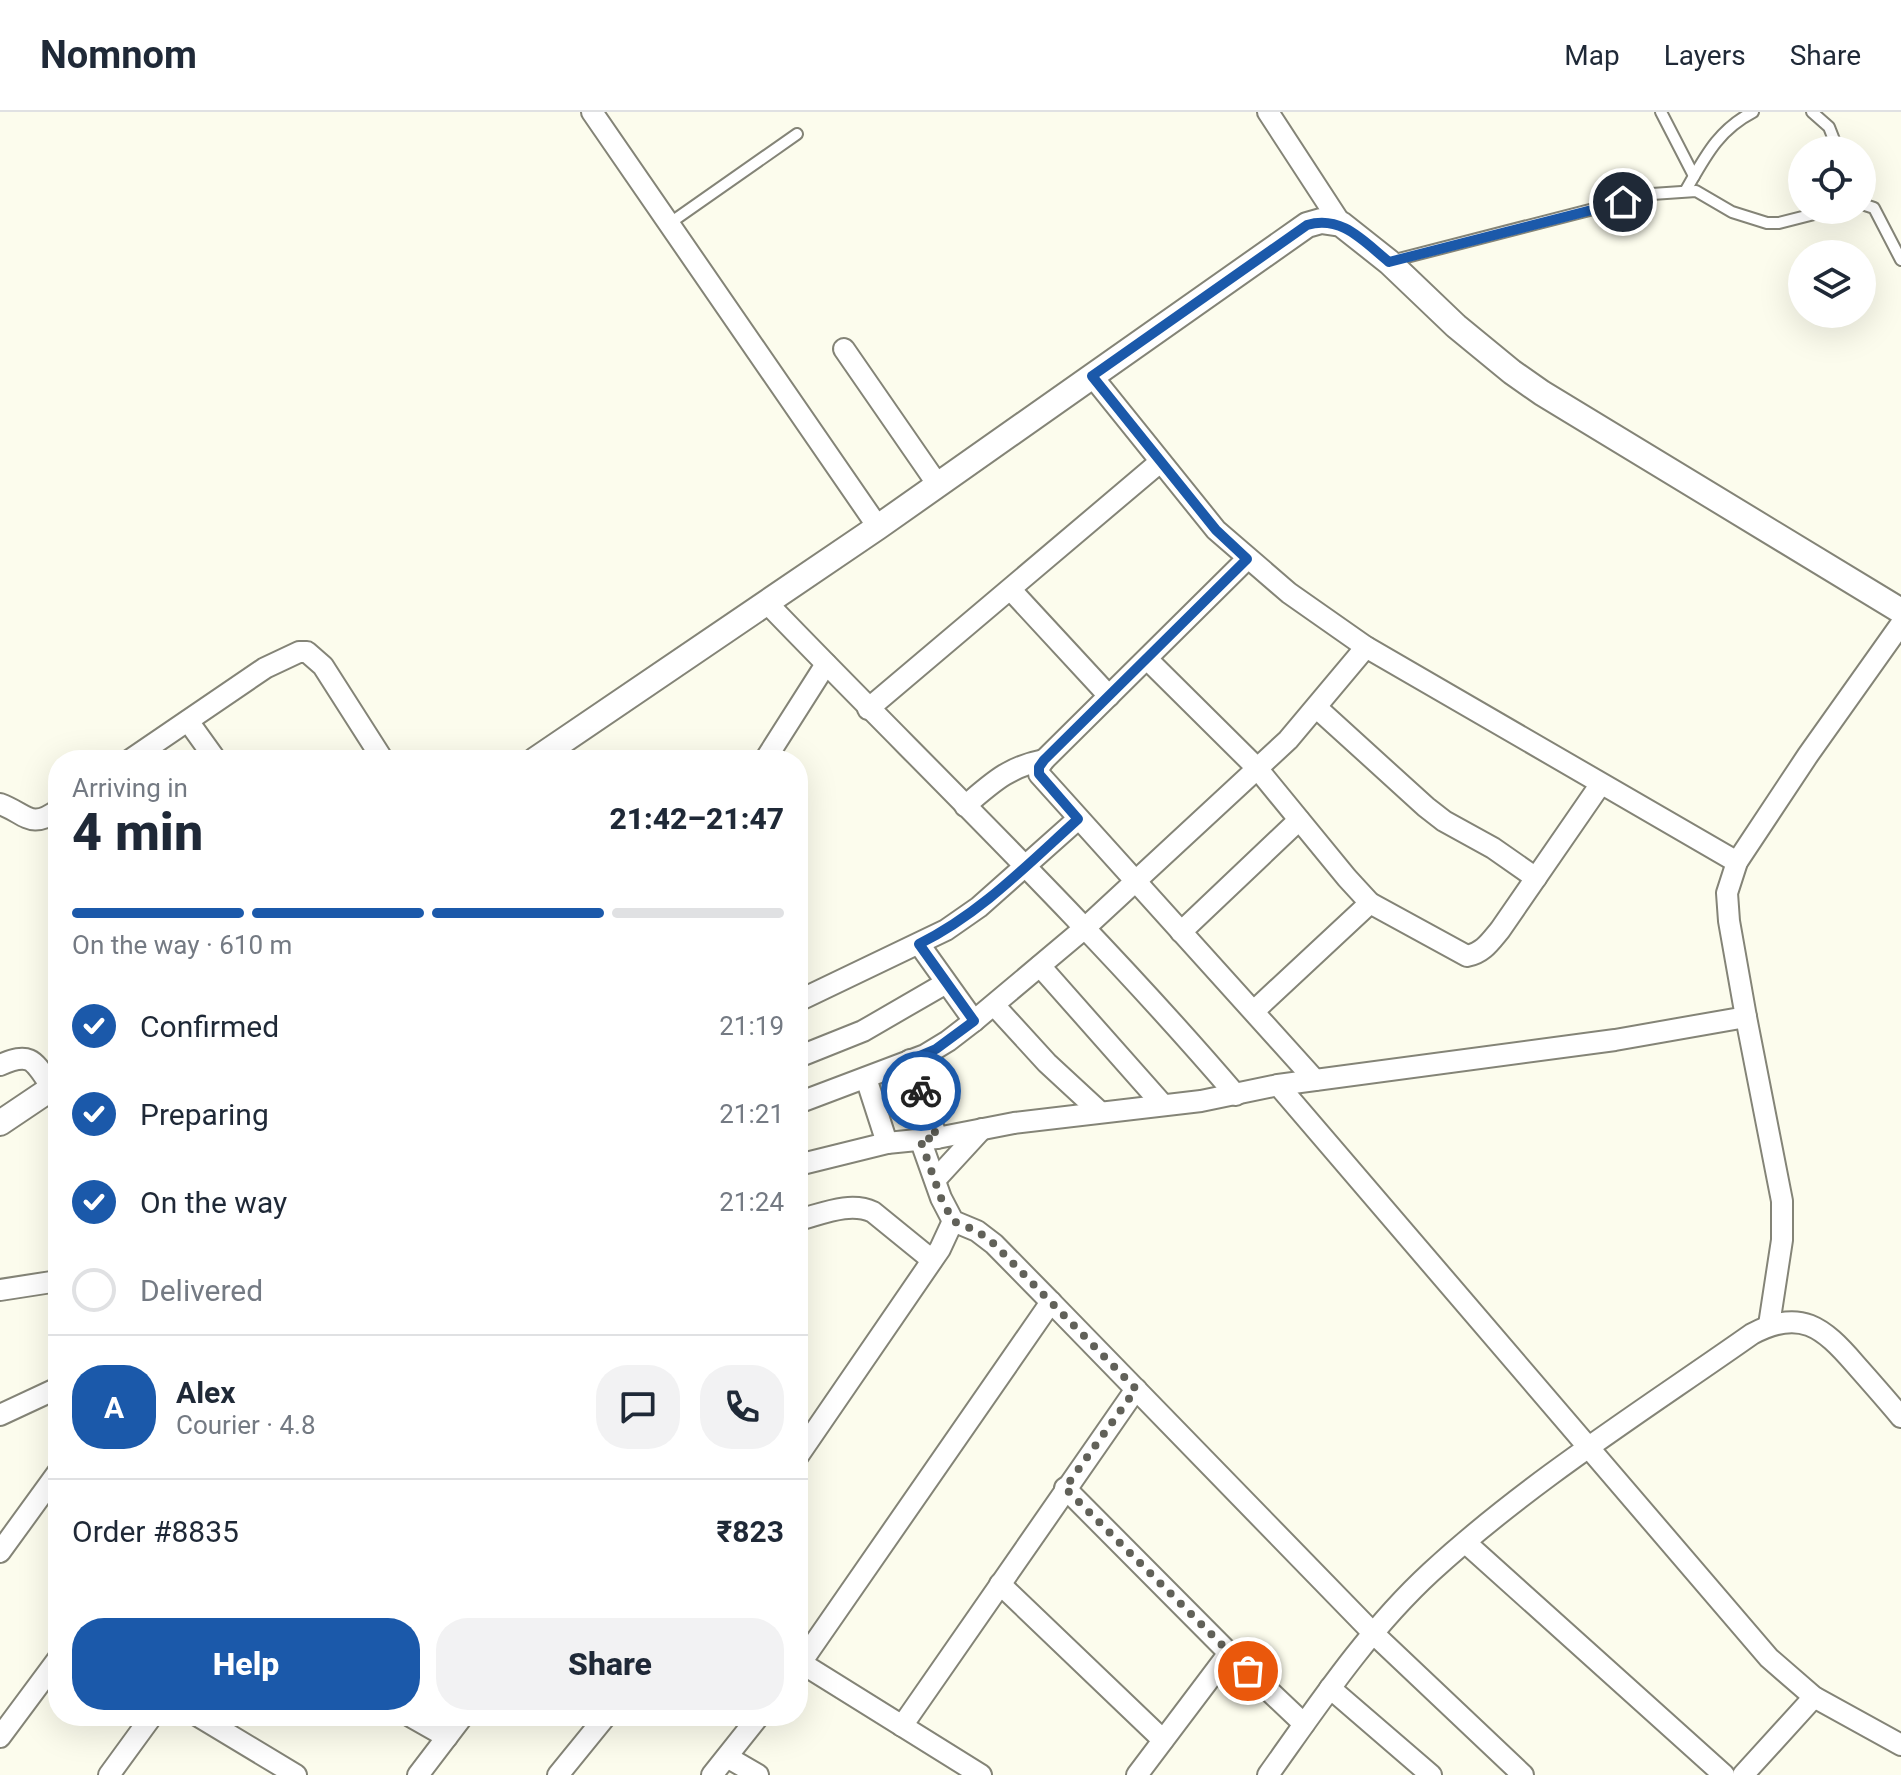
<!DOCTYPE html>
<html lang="en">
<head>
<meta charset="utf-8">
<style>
	:root { --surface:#fff; --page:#f2f2f3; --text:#1f2937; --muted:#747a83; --line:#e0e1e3; --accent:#1b59aa }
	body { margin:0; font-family:Roboto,sans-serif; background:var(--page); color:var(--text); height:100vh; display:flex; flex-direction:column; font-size:30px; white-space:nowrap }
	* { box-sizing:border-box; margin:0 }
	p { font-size:26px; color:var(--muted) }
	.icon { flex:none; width:44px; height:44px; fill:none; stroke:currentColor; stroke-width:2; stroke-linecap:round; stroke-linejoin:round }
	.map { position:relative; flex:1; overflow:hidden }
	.sheet { position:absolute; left:48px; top:638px; width:760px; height:976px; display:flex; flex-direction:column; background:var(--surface); border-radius:32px; box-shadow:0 8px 32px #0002 }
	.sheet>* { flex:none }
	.fabs { position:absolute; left:1788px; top:24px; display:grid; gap:16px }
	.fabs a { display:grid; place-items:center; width:88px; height:88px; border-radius:50%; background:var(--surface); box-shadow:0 8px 32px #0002; font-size:40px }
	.pin { position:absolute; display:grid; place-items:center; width:68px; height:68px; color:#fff; margin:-34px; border:4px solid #fff; border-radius:50%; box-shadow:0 2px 8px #0007 }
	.courier { position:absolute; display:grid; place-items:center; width:80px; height:80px; margin:-40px; border:6px solid #1b59aa; border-radius:50%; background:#fff; color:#222; box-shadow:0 2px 10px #0007 }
	.head em { font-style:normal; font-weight:800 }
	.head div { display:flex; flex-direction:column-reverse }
	.head { display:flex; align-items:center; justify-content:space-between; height:136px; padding:0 24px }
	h1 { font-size:52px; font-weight:800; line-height:60px }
	.bar { display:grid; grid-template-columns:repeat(4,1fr); gap:12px 8px; align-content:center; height:96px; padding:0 24px }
	.bar i { height:10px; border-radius:6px; background:var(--line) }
	.bar .selected { background:var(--accent) }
	.bar p { grid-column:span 4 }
	.line { display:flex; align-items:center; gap:20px; padding:0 24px; border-top:2px solid var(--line) }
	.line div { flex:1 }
	.round { display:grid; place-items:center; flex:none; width:84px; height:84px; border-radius:32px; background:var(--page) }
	ol { padding:0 24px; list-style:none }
	li { display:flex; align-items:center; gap:24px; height:88px }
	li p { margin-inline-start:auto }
	li .icon { padding:8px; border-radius:50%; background:var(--accent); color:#fff; stroke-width:4 }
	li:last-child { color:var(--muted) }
	li i { width:44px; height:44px; border:4px solid var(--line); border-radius:50% }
	.button { display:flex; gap:16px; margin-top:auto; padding:16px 24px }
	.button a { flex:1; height:92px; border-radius:32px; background:var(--accent); color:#fff; font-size:32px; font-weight:800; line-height:92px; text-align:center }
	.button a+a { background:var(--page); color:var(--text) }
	header { display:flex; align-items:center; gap:48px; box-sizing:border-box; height:112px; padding:0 40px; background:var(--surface); border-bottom:2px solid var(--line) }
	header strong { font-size:38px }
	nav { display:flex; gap:44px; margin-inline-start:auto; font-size:28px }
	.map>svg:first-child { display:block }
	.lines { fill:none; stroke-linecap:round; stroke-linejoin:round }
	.service-casing { stroke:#848477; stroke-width:14 }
	.minor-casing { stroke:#848477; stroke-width:24 }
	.tertiary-casing { stroke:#848477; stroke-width:28 }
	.service { stroke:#fff; stroke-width:10 }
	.minor { stroke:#fff; stroke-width:20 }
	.tertiary { stroke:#fff; stroke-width:24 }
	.done { stroke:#616159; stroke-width:8; stroke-dasharray:0 14.4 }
	.route { stroke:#1b59aa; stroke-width:10 }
</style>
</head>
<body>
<header>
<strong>Nomnom</strong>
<nav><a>Map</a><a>Layers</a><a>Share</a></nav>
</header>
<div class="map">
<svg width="1901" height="1663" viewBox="0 0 1901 1663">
	<rect width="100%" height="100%" fill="#fcfced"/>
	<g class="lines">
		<g class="service-casing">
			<g id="service">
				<polyline points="1661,0 1694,64"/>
				<polyline points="1812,0 1829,15 1838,38"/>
				<path d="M1686 78C1705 45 1718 18 1753 0"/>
				<polyline points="1862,92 1874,96 1901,148"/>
				<polyline points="670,111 797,22"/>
				<polyline points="1391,149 1652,82 1696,79 1732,100 1767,111 1779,111 1830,98"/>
			</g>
		</g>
		<g class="minor-casing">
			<g id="minor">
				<polyline points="592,0 878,415"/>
				<polyline points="1268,0 1341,112"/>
				<polyline points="844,237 938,373"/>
				<polyline points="1092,264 1216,418 1289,481 1366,535 1737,750"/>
				<polyline points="1247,447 1044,648 1039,655 1039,662 1315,968"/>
				<polyline points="1011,478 1109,584"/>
				<path d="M767 491C924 654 1088 810 1236 983"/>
				<path d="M1147 547 1256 655 1347 766 1370 791 1467 844C1483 841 1490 830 1500 818L1600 673"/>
				<polyline points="1317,596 1426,695 1444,709 1493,736 1536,766"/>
				<polyline points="868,597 1160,350"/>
				<polyline points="188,609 216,648"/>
				<polyline points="130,648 265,556 299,540 307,540 323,554 383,648"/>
				<polyline points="765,648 826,552"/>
				<path d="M0 692C27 702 30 718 58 698"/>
				<path d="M965 694C992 671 1008 655 1044 648"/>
				<polyline points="1181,820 1299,708"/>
				<polyline points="919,832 974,909"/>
				<polyline points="1040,854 1163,993"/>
				<polyline points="798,889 946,818 979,795 1078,707"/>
				<polyline points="994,893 1047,951 1100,1000"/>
				<polyline points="1254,899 1370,791"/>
				<polyline points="798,945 863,919 946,871"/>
				<polyline points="910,948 937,1026"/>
				<path d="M0 953C32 939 34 949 52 976"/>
				<polyline points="866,966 887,1031"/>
				<polyline points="1278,973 1769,1546 1814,1585 1901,1633"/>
				<polyline points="798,991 925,943 948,929 974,909 1086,815 1288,628 1366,535"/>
				<polyline points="920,1027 941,1086 953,1109 977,1119 994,1132 1051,1190"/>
				<polyline points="798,1053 887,1031 937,1026 1014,1011 1201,989 1278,973 1615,928 1746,905"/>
				<polyline points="936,1067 982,1017"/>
				<path d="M798 1108C822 1102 850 1089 873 1100L932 1148"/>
				<polyline points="0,1178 58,1169"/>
				<polyline points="1769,1213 1782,1128 1782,1089 1746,905 1729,809 1727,781 1737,750 1808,643 1901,512"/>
				<polyline points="0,1303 58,1276"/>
				<polyline points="798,1344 940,1137 953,1109"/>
				<polyline points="1065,1376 1229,1541 1304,1612"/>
				<polyline points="1466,1431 1724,1663"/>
				<polyline points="0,1440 58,1360"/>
				<polyline points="1000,1472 1163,1628"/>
				<polyline points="798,1549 981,1663"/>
				<polyline points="798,1555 1051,1190 1374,1522 1523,1663"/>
				<polyline points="1330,1576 1431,1663"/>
				<polyline points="198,1604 296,1663"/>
				<polyline points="410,1604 447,1625"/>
				<polyline points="902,1614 1136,1277"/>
				<polyline points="0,1625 58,1547"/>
				<polyline points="727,1645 758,1663"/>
				<polyline points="109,1663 152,1604"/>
				<polyline points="418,1663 463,1604"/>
				<polyline points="558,1663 606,1604"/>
				<polyline points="712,1663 759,1604"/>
				<polyline points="1137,1663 1229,1541"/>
				<path d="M1268 1663C1318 1593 1367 1519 1431 1460 1529 1370 1644 1298 1752 1222 1800 1196 1823 1215 1855 1252 1870 1269 1886 1287 1901 1305"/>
				<polyline points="1743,1663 1814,1585"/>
			</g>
		</g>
		<g class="tertiary-casing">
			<g id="tertiary">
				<polyline points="535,648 878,415 1307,113 1321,109 1341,112 1389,150 1456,214 1512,260 1542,281 1901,499"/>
				<polyline points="0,1011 58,972"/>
			</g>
		</g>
		<use href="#service" class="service"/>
		<use href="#minor" class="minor"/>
		<use href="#tertiary" class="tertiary"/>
	</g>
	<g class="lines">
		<polyline class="done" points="921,979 937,1026 920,1027 941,1086 953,1109 977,1119 994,1132 1136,1277 1065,1376 1248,1559"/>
		<path class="route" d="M921 979 910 948 936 937 974 909 919 832C980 802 1028 752 1078 707L1039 662V655L1044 648 1247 447 1216 418 1092 264 1307 113C1342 103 1363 129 1389 150L1623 90"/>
	</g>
</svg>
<div class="fabs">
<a><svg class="icon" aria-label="locate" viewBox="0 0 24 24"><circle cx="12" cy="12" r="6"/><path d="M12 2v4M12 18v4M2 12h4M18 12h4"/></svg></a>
<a><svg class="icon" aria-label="layers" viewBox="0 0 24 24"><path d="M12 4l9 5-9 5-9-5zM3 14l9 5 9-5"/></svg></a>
</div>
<div class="pin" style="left:1248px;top:1559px;background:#ea580c"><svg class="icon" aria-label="bag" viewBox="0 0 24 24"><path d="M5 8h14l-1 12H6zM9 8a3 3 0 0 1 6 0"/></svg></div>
<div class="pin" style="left:1623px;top:90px;background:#1f2937"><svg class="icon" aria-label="home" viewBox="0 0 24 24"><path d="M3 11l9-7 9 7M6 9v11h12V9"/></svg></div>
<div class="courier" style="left:921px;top:979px"><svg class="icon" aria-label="bike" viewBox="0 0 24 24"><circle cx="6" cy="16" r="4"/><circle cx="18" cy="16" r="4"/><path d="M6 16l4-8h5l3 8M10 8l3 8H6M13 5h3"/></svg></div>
<section class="sheet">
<div class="head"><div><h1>4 min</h1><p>Arriving in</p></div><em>21:42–21:47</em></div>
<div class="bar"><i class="selected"></i><i class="selected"></i><i class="selected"></i><i></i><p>On the way · 610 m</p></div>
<ol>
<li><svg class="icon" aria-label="check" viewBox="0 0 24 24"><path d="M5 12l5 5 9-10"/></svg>Confirmed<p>21:19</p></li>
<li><svg class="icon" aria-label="check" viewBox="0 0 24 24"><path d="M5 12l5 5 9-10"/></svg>Preparing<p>21:21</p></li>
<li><svg class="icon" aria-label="check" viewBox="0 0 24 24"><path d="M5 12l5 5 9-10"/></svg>On the way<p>21:24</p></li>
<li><i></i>Delivered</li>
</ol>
<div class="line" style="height:144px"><b class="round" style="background:var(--accent);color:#fff">A</b><div><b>Alex</b><p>Courier · 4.8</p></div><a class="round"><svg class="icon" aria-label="chat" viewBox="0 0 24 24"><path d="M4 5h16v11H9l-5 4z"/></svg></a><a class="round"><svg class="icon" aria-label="phone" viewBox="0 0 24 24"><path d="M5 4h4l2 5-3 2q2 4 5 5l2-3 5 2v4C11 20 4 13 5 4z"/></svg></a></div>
<div class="line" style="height:104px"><div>Order #8835</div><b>₹823</b></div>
<div class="button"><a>Help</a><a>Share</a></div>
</section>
</div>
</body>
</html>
